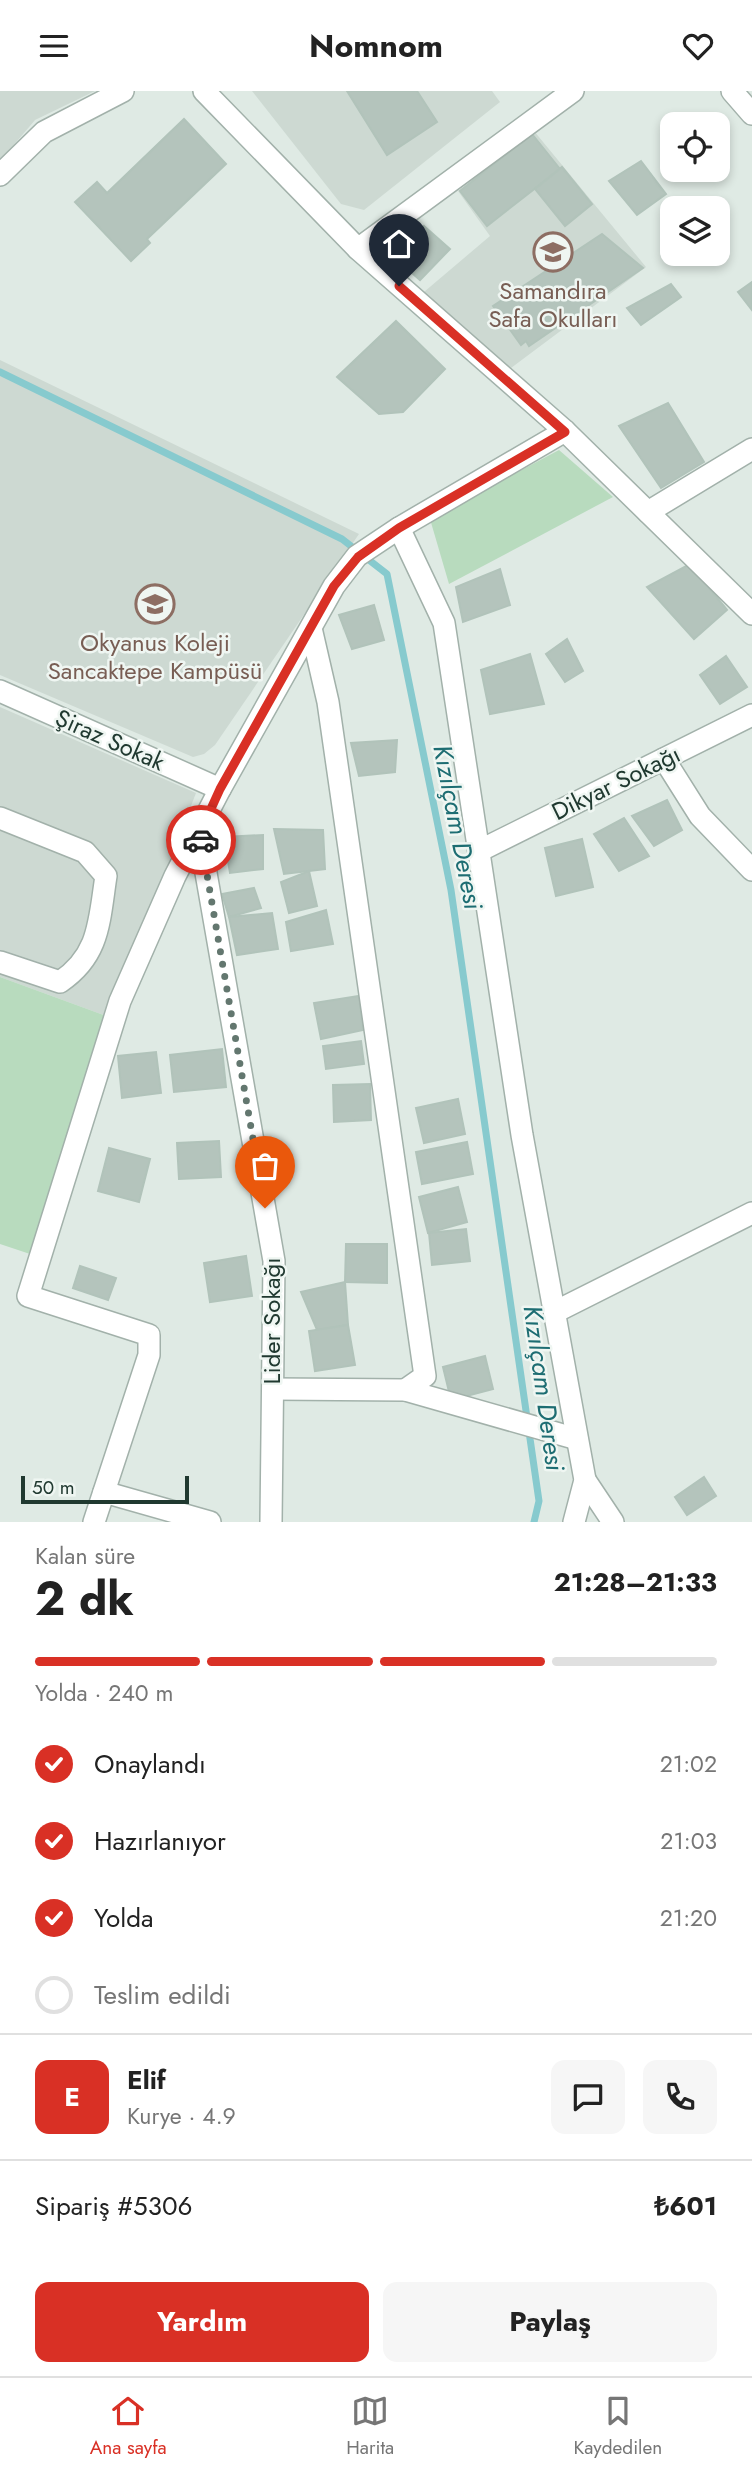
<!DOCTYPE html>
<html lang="tr">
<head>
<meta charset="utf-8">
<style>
	:root { --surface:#fff; --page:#f6f6f6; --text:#222; --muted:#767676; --line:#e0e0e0; --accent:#d93025 }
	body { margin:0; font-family:Jost,sans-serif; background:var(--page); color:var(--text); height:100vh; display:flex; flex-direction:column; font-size:26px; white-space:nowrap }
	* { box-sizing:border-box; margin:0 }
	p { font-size:23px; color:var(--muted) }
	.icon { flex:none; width:38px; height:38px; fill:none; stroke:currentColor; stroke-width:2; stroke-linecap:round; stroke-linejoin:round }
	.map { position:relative; height:1431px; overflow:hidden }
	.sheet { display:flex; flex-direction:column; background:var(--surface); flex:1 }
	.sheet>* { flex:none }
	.buttons { position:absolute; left:660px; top:21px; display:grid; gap:14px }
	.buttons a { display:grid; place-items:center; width:70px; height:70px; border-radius:14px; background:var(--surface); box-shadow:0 4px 10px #0003; font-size:35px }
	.scale { position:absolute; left:21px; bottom:18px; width:168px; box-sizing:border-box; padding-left:7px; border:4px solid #203930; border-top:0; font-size:19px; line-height:24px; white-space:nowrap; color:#203930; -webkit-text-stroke:5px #eff6f2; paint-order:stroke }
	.pin { position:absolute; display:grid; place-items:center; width:60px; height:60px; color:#fff; margin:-72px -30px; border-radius:50% 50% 50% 0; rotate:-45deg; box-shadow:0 0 7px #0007 }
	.pin .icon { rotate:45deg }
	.courier { position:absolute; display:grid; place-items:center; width:70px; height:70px; margin:-35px; border:5px solid #d93025; border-radius:50%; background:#fff; color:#222; box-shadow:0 2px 9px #0007 }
	.overview em { font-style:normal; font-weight:700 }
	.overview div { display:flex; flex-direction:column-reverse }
	.overview { display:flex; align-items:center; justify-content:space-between; height:119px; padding:0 35px }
	h1 { font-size:46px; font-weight:700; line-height:52px }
	.bar { display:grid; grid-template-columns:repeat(4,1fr); gap:10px 7px; align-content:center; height:84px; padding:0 35px }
	.bar i { height:9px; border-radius:5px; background:var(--line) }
	.bar .on { background:var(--accent) }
	.bar p { grid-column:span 4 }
	.line { display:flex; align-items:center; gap:18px; padding:0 35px; border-top:2px solid var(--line) }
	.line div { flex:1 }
	.round { display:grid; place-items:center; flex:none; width:74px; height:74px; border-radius:14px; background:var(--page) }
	ol { padding:0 35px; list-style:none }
	li { display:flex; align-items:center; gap:21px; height:77px }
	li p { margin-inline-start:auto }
	li .icon { padding:7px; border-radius:50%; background:var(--accent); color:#fff; stroke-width:4 }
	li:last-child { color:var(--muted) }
	li i { width:38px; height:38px; border:4px solid var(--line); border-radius:50% }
	.action { display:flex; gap:14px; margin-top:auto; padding:14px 35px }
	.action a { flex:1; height:80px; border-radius:14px; background:var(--accent); color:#fff; font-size:28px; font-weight:700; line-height:80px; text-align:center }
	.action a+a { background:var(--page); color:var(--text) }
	header { display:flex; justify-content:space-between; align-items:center; height:91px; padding:0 35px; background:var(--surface); font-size:32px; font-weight:700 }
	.tab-bar { display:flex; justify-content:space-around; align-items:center; height:98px; border-top:2px solid var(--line); background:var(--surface); font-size:19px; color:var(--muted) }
	.tab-bar a { display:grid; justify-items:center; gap:4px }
	.tab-bar .on { color:var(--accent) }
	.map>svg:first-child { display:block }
	.built { fill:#cdd9d2 }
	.green { fill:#b8dbbe }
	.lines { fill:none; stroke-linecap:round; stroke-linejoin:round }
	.stream { stroke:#87cace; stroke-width:7 }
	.building { fill:#b4c4bc; stroke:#b1c3ba; stroke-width:2 }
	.minor-casing { stroke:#a2b1aa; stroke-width:24 }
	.minor { stroke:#fff; stroke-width:21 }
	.done { stroke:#63776f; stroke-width:7; stroke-dasharray:0 12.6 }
	.route { stroke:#d93025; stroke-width:9 }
	.labels { text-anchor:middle; stroke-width:5; stroke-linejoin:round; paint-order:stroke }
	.education-label { font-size:24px; fill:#785e54; stroke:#eff6f2 }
	.street-label { font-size:24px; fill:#203930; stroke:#eff6f2 }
	.water-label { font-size:26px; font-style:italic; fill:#1d6d72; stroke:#eff6f2 }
</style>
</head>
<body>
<header><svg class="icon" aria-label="menu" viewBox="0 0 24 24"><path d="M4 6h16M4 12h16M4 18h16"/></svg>Nomnom<svg class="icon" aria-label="heart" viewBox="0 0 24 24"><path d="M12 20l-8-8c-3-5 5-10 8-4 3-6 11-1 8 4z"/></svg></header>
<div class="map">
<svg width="752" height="1431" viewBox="0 0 752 1431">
	<rect width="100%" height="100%" fill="#dfeae4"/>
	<g class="built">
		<polygon points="0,0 95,0 35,29 0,70"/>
		<polygon points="252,0 492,0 500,11 364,119 341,113"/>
		<polygon points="534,40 646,176 511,277 424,201 490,145 458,100"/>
		<polygon points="0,269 359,443 215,654 204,663 193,666 0,584"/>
		<polygon points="0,616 196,702 109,926 0,886"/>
	</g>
	<g class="green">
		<polygon points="559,359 613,406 449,493 430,428"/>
		<polygon points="0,886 109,926 30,1163 0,1153"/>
	</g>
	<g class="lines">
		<polyline class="stream" points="0,281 342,448 387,483 451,799 539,1410 534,1431"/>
	</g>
	<g class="building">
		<polygon points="347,0 417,0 437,31 387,64"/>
		<polygon points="184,28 226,73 147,148 150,152 131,170 75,111 97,91 107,102"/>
		<polygon points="532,43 560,78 487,135 460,100"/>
		<polygon points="641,70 666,103 637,124 609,90"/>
		<polygon points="562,76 592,113 565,135 535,98"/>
		<polygon points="424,135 450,158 420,189 394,166"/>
		<polygon points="602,143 643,177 529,255 526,250 521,254 493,215"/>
		<polygon points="752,191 752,219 738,201"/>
		<polygon points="671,193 681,206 641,234 627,217"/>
		<polygon points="396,230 445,278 403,321 379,323 337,286"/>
		<polygon points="668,312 704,371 661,397 619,335"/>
		<polygon points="690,473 727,519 694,548 647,496"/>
		<polygon points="500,478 510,514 463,531 456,496"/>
		<polygon points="374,514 384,549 352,558 339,524"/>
		<polygon points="567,548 583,580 565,591 546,563"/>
		<polygon points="530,563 544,613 490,623 481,579"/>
		<polygon points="726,565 747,596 720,613 700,584"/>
		<polygon points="397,649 395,681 359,685 351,652"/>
		<polygon points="667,709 682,739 654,755 632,725"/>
		<polygon points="624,727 649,765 619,780 594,743"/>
		<polygon points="274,738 323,739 325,778 284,783"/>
		<polygon points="263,744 263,778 230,782 224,746"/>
		<polygon points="582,748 593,796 556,805 545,757"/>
		<polygon points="309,780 317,815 289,822 281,791"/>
		<polygon points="254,797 261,817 229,826 222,803"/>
		<polygon points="326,819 333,853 291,860 286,831"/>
		<polygon points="272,822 278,858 237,864 229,826"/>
		<polygon points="359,905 363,939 321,948 314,912"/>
		<polygon points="361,950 364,973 326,978 323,955"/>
		<polygon points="222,958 226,996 174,1001 170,964"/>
		<polygon points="156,961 161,1002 122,1007 118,965"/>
		<polygon points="370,993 371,1029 334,1031 333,994"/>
		<polygon points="458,1008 465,1043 424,1052 416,1017"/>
		<polygon points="219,1050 221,1086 179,1088 177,1052"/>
		<polygon points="467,1051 473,1083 422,1093 416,1061"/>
		<polygon points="109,1057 150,1068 139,1111 98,1100"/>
		<polygon points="458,1096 467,1131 428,1142 419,1106"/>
		<polygon points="466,1138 470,1170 432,1174 429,1142"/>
		<polygon points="346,1153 387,1153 387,1192 345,1191"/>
		<polygon points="246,1165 252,1205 210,1211 204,1172"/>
		<polygon points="80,1175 116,1187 108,1209 73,1197"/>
		<polygon points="345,1191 348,1234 317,1239 301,1201"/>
		<polygon points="348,1234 355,1274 315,1280 309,1240"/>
		<polygon points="485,1265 493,1298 451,1309 443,1276"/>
		<polygon points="704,1386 716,1405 687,1424 675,1406"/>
	</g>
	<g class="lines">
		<g class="minor-casing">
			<g id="minor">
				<polyline points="204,0 358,158 573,0"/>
				<polyline points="732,0 752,23"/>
				<polyline points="0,84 44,41 123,0"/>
				<polyline points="358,158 565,340 752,523"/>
				<polyline points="648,421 752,358"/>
				<polyline points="399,437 565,340"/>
				<polyline points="311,537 328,611 425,1285 405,1299"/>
				<polyline points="0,600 220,698"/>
				<polyline points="664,668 700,725 752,779"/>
				<path d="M0 727 85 761 106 785C99 830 100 864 60 891L0 871"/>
				<polyline points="199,742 274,1170 271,1431"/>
				<polyline points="479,760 752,624"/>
				<polyline points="555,1221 752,1122"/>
				<polyline points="273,1298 405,1299 577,1348"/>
				<polyline points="585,1389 613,1431"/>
				<polyline points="104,1401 210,1431"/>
				<polyline points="94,1431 149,1264 149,1244 28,1205 120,910 175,785 220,698 334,495 357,465 399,437 444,532 522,1044 585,1389 574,1431"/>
			</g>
		</g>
		<use href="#minor" class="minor"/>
	</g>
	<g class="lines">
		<polyline class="done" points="201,749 265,1117"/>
		<polyline class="route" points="201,749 200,742 220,698 334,495 358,466 399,437 565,341 399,195"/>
	</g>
	<defs>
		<g id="school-ring" transform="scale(2.0125)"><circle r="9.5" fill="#eff6f2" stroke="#8d6e63" stroke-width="1.5"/><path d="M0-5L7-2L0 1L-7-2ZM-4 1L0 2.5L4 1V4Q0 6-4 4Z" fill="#8d6e63"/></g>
	</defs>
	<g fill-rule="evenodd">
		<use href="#school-ring" x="553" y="161"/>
		<use href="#school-ring" x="155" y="513"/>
	</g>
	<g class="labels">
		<g class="education-label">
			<text x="553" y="208">Samandıra<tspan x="553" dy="28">Safa Okulları</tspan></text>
			<text x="155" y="560">Okyanus Koleji<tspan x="155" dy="28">Sancaktepe Kampüsü</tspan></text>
		</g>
		<g class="street-label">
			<text transform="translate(110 649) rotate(24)" y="8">Şiraz Sokak</text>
			<text transform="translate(616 692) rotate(-26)" y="8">Dikyar Sokağı</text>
			<text transform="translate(272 1230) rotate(-90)" y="8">Lider Sokağı</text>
		</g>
		<g class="water-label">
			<text transform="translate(458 736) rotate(79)" y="9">Kızılçam Deresi</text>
			<text transform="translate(544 1297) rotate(82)" y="9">Kızılçam Deresi</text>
		</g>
	</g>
</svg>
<div class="buttons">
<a><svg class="icon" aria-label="locate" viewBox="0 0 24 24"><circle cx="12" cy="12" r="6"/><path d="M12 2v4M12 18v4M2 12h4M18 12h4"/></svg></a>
<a><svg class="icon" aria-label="layers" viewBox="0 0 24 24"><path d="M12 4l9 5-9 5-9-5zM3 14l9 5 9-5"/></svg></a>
</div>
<div class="scale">50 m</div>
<div class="pin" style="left:265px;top:1117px;background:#ea580c"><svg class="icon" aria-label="bag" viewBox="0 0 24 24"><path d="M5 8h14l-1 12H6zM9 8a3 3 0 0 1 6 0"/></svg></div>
<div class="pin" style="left:399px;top:195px;background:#1f2937"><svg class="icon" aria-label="home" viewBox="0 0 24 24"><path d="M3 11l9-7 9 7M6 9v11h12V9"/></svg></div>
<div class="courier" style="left:201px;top:749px"><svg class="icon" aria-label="car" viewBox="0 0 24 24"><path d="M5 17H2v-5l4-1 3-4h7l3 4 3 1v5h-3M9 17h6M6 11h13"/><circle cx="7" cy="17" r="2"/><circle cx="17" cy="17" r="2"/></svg></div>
</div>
<section class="sheet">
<div class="overview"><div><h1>2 dk</h1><p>Kalan süre</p></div><em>21:28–21:33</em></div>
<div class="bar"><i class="on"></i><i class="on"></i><i class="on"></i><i></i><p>Yolda · 240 m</p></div>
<ol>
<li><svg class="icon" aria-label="check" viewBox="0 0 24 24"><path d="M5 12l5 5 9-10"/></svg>Onaylandı<p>21:02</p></li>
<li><svg class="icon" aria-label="check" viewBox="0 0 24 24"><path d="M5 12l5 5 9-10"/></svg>Hazırlanıyor<p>21:03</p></li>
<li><svg class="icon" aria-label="check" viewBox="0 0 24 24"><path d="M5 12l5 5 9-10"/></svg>Yolda<p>21:20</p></li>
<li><i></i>Teslim edildi</li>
</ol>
<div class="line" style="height:126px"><b class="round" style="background:var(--accent);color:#fff">E</b><div><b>Elif</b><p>Kurye · 4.9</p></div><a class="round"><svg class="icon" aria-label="chat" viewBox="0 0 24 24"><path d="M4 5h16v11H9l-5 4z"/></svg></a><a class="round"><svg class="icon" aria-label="phone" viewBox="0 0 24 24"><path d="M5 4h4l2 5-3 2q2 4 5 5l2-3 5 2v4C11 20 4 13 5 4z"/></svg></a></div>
<div class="line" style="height:91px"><div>Sipariş #5306</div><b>₺601</b></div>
<div class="action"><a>Yardım</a><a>Paylaş</a></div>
</section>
<nav class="tab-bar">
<a class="on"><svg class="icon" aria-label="home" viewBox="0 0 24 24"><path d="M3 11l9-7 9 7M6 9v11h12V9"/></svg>Ana sayfa</a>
<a><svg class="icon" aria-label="map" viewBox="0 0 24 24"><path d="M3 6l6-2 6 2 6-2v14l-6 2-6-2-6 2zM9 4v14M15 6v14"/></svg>Harita</a>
<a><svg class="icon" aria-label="saved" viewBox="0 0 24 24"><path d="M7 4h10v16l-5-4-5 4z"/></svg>Kaydedilen</a>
</nav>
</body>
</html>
